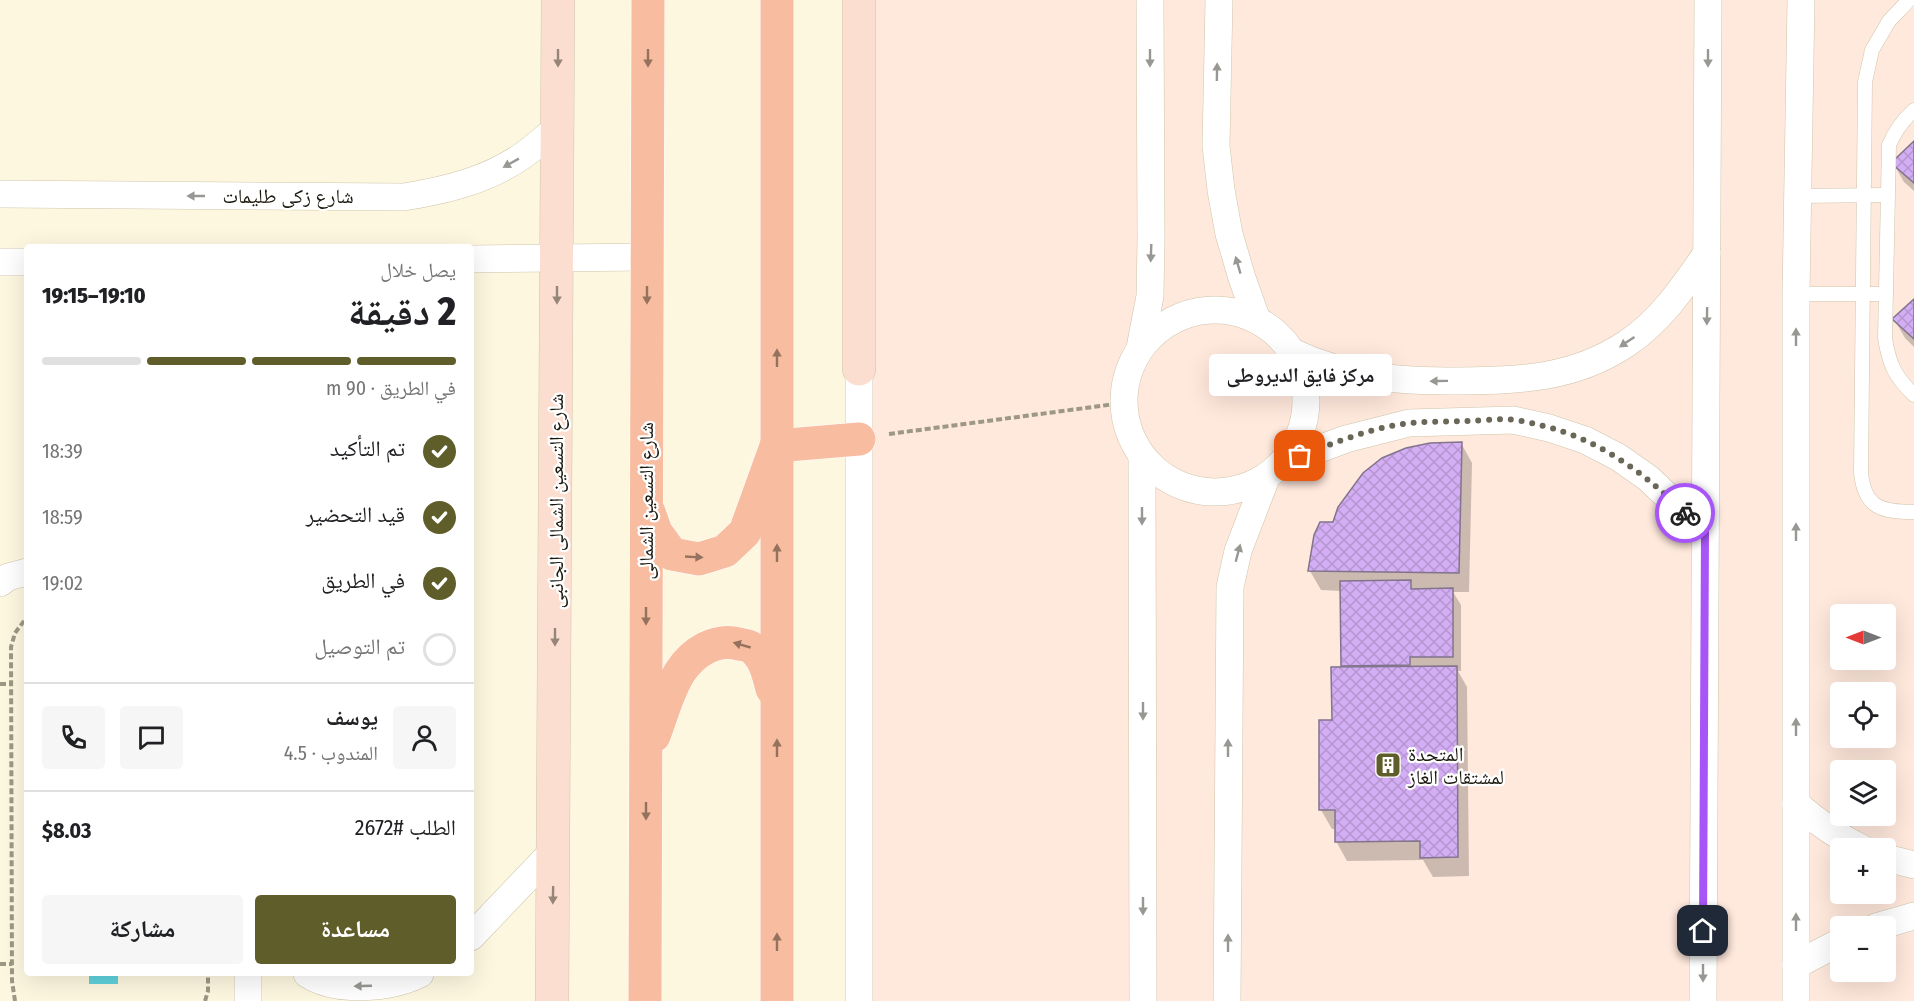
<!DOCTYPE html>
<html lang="ar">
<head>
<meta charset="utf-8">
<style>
	:root { --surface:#fff; --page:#f6f6f6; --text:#202124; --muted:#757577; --line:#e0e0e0; --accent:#5f5d29 }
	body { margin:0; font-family:"Fira Sans Condensed","Noto Naskh Arabic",sans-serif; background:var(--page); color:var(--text); direction:rtl; height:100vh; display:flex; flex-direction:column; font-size:22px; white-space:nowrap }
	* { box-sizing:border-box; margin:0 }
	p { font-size:20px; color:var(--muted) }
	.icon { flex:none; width:33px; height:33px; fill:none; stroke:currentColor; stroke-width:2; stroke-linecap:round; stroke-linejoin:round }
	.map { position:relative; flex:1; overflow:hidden; direction:ltr }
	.panel { position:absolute; left:24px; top:244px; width:450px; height:732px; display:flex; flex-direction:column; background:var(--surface); border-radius:6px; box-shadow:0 6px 24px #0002; direction:rtl }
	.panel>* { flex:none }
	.needle { width:39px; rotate:270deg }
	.controls { position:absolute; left:1830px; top:604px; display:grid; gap:12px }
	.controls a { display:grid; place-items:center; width:66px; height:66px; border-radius:6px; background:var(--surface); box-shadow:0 6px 24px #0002; font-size:30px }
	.pin { position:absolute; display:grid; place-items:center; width:51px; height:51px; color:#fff; margin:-26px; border-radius:12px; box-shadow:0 3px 9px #0006 }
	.courier { position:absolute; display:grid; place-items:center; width:60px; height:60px; margin:-30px; border:4px solid #a855f7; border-radius:50%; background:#fff; color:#222; box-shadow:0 2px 8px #0007 }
	.bubble { position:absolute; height:42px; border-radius:6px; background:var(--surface); box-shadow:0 6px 24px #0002; font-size:20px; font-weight:800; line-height:42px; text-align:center; direction:rtl }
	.summary em { font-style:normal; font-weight:800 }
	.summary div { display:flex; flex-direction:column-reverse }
	.summary { display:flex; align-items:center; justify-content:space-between; height:102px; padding:0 18px }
	h1 { font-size:39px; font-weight:800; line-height:45px }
	.bar { display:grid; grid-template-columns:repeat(4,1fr); gap:9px 6px; align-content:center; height:72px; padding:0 18px }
	.bar i { height:8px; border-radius:4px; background:var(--line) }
	.bar .active { background:var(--accent) }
	.bar p { grid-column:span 4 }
	.line { display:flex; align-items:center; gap:15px; padding:0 18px; border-top:2px solid var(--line) }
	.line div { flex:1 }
	.round { display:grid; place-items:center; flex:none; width:63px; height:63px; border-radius:6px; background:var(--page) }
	ol { padding:0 18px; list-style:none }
	li { display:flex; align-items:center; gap:18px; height:66px }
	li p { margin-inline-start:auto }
	li .icon { padding:6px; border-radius:50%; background:var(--accent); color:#fff; stroke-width:4 }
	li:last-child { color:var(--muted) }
	li i { width:33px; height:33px; border:3px solid var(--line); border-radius:50% }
	.button { display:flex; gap:12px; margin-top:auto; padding:12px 18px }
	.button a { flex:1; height:69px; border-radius:6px; background:var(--accent); color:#fff; font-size:24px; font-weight:800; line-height:69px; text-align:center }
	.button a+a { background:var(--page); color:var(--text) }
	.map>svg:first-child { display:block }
	.commercial { fill:#ffe8dc; fill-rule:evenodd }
	.water { fill:#5ed2dc }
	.shadow { fill:#0003 }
	.building { fill:url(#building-cross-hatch); stroke:#81748c; stroke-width:1.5 }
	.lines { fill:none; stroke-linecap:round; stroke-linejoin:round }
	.lane-casing { stroke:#cec5aa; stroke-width:15 }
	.street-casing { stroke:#cec5aa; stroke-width:28 }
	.secondary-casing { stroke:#cec5aa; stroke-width:34 }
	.primary-casing { stroke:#fff; stroke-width:34 }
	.path { stroke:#9d9886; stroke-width:4; stroke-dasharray:6 3; stroke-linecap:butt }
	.lane { stroke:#fff; stroke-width:14 }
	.street { stroke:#fff; stroke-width:27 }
	.secondary { stroke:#fbded0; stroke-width:33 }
	.primary { stroke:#f8bca0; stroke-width:33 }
	.oneway { fill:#968579 }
	.oneway2 { fill:#95725e }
	.oneway3 { fill:#989793 }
	.done { stroke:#6a6658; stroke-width:6; stroke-dasharray:0 10.8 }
	.route { stroke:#a855f7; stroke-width:8 }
	.labels { text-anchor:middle; stroke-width:4.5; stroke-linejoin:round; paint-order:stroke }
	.street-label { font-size:20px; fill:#1b180e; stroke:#fff }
	.poi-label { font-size:20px; fill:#1b180e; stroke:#fff; text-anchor:start }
</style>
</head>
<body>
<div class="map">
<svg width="1914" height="1001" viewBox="0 0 1914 1001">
	<defs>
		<pattern id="building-cross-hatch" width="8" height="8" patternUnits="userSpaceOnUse" patternTransform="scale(1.5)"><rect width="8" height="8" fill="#d4aef4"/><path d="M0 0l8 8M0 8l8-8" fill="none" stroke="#b595d0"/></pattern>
	</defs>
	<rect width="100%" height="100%" fill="#fef7e0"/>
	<path class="commercial" d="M869 0H1914V1001H856ZM1840 615H1886V660H1840ZM1840 693H1886V738H1840ZM1840 771H1886V816H1840ZM1840 849H1886V894H1840ZM1840 927H1886V972H1840Z"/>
	<rect class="water" x="89" y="974" width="29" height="10"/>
	<g class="shadow">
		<polygon points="1914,143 1914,191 1904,182 1893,163"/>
		<polygon points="1914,301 1914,347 1905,338 1894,319"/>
		<polygon points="1461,443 1472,463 1469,592 1453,592 1461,605 1461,671 1458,671 1467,687 1469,876 1433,877 1423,860 1347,861 1336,841 1336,829 1332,829 1321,810 1334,722 1344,669 1342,665 1342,591 1321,590 1310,571 1334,523"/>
	</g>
	<g class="building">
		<polygon points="1914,141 1914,183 1891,163"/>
		<polygon points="1914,299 1914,339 1892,319"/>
		<polygon points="1462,442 1459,573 1308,571 1314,535 1320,522 1333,522 1338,507 1363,473 1382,458 1406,448 1430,443"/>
		<polygon points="1411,580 1411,589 1453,588 1453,657 1410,657 1410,665 1341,666 1340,581"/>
		<polygon points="1457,666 1458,857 1420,858 1420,841 1335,842 1335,810 1319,810 1319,720 1332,720 1331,667"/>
	</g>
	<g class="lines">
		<g class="lane-casing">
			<g id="lane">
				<path d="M1909 0 1889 21 1872 50 1865 82 1861 472C1864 508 1882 512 1914 512"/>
				<path d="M1914 110C1902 121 1895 131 1889 145L1885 338C1889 364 1895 377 1914 395"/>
				<polyline points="1798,196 1886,195"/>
				<polyline points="1796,294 1886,294"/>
			</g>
		</g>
		<g class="street-casing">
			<g id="street">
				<polyline points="1219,0 1216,146 1221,190 1229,234 1242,278 1257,320"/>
				<path d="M0 194 404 197C447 190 489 180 525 154 536 146 547 136 557 128"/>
				<polyline points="471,259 647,257"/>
				<polyline points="0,262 27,262"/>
				<circle cx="1215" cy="401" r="91"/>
				<polyline points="1140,348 1150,296 1151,240 1150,0"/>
				<path d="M1292 352C1349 379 1399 381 1460 381 1521 380 1573 379 1626 344 1661 321 1684 286 1707 253"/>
				<polyline points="859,369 859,1001"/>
				<polyline points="1142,458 1143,1001"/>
				<polyline points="1284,462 1346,439 1409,423 1513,420 1549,428 1585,440 1618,457 1648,478 1705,532"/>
				<polyline points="0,583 8,577 27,572"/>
				<path d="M1796 804C1817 822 1838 837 1863 849"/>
				<polyline points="1886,858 1914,865"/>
				<polyline points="1876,927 1914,916"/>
				<polyline points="471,937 554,850"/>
				<polyline points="1796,965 1840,942"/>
				<path d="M307 974C336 993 390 989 420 974"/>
				<polyline points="248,1001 248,974"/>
				<polyline points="1227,1001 1230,587 1238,551 1266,478"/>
				<polyline points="1703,1001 1708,0"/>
				<polyline points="1796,1001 1796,294 1801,0"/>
			</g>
		</g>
		<g class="secondary-casing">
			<g id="secondary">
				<polyline points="859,0 859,369"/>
				<polyline points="552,1001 558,0"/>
			</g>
		</g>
		<g class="primary-casing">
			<g id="primary">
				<polyline points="777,0 777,1001"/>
				<polyline points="649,512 656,532 672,554 699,559 725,551 745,532 776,446 859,439"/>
				<path d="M654 736C662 715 668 691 680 672 693 652 715 638 739 644 743 645 749 645 752 648 765 658 768 674 772 689"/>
				<polyline points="645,1001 648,0"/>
			</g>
		</g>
		<g class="path">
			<polyline points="889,434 1123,403"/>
			<polyline points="0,684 11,684"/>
			<polyline points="0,964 12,964"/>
			<polyline points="15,1001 12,981 11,647 15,633 27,617"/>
			<polyline points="205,1001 208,991 208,974"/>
		</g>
		<use href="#lane" class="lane"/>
		<use href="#street" class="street"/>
		<use href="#secondary" class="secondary"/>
		<use href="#primary" class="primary"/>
	</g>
	<defs><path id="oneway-solid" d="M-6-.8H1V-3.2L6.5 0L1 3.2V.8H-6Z" transform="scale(1.5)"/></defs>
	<g class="oneway">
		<use href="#oneway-solid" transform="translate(558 58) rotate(90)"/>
		<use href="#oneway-solid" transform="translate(557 295) rotate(90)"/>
		<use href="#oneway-solid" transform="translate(555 637) rotate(90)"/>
		<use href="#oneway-solid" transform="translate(553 895) rotate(91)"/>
	</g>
	<g class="oneway2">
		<use href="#oneway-solid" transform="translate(648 58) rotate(90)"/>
		<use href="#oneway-solid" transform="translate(647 295) rotate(90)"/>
		<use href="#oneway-solid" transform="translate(777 358) rotate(-90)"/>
		<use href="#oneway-solid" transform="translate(777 553) rotate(-90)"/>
		<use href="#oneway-solid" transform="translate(694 557) rotate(3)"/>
		<use href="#oneway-solid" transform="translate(646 616) rotate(90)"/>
		<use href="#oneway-solid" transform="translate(742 645) rotate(-164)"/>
		<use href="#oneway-solid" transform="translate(777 748) rotate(-90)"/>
		<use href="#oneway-solid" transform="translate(646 811) rotate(90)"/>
		<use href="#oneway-solid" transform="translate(777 942) rotate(-90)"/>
	</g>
	<g class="oneway3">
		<use href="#oneway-solid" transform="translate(1150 58) rotate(90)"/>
		<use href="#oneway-solid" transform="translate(1708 58) rotate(90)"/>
		<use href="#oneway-solid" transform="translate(1217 72) rotate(-89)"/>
		<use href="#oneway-solid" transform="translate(511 163) rotate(151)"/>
		<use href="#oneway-solid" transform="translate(196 196) rotate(-180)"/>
		<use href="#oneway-solid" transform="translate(1151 253) rotate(92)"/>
		<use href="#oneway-solid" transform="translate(1238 265) rotate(-106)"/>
		<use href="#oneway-solid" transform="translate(1707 316) rotate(91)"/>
		<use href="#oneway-solid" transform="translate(1796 337) rotate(-90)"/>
		<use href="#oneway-solid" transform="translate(1627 342) rotate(146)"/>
		<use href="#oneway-solid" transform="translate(1439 381) rotate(179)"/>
		<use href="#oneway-solid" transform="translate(1142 516) rotate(90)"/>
		<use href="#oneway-solid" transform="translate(1796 532) rotate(-90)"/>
		<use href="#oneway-solid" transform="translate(1238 553) rotate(-75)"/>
		<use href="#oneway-solid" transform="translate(1143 711) rotate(90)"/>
		<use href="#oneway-solid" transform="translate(1796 727) rotate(-90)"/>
		<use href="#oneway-solid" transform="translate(1228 748) rotate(-90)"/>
		<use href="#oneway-solid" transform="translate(1143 906) rotate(90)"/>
		<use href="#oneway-solid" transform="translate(1796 922) rotate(-90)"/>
		<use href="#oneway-solid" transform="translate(1228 943) rotate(-90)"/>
		<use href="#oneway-solid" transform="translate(1703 973) rotate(90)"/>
		<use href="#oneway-solid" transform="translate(363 986) rotate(178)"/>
	</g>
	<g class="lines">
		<path class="done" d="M1300 456C1335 443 1372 427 1410 423 1428 421 1447 422 1465 421 1481 421 1499 418 1515 420 1586 431 1635 464 1685 513"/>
		<polyline class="route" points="1685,513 1705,532 1703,931"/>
	</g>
	<defs>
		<g id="building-square" transform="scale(1.35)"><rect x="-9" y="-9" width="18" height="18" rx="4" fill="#5f5d29" stroke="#fff"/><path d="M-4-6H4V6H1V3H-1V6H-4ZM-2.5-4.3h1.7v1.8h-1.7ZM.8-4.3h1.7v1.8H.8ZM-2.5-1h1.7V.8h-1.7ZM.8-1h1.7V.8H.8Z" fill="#fff"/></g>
	</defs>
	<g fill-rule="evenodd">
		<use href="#building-square" x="1388" y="765"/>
	</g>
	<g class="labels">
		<g class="street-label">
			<text x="288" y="203">شارع زكى طليمات</text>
			<text transform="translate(556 501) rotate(-90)" y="7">شارع التسعين الشمالى الجانبى</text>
			<text transform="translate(646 501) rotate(-90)" y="7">شارع التسعين الشمالى</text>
		</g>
		<g class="poi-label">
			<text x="1408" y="761">المتحدة<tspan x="1408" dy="23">لمشتقات الغاز</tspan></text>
		</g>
	</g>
</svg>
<div class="controls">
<a><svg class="needle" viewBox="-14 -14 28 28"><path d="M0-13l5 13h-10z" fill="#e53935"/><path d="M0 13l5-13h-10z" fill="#757577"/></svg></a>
<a><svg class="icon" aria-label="locate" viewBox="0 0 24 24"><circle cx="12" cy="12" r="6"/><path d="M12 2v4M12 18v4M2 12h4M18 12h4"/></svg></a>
<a><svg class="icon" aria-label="layers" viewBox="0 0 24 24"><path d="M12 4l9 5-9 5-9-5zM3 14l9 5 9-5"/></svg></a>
<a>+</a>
<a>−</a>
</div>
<div class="pin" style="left:1300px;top:456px;background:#ea580c"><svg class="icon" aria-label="bag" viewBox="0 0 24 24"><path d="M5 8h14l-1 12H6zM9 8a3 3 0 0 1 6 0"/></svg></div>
<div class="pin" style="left:1703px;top:931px;background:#1f2937"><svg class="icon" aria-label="home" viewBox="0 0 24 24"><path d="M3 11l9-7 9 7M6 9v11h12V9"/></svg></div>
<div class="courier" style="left:1685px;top:513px"><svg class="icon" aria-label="bike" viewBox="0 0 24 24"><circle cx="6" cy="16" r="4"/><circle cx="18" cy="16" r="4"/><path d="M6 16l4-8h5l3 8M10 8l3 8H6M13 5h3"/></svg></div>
<div class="bubble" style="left:1209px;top:354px;width:183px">مركز فايق الديروطى</div>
<section class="panel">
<div class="summary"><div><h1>2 دقيقة</h1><p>يصل خلال</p></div><em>19:10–19:15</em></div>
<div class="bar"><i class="active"></i><i class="active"></i><i class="active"></i><i></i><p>في الطريق · 90 m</p></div>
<ol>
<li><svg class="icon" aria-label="check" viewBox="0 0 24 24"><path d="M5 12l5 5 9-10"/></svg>تم التأكيد<p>18:39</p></li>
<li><svg class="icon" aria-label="check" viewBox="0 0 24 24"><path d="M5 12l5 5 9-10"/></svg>قيد التحضير<p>18:59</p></li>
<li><svg class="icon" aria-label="check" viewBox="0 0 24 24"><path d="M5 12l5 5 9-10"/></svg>في الطريق<p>19:02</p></li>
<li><i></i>تم التوصيل</li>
</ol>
<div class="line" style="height:108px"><a class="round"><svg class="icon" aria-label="person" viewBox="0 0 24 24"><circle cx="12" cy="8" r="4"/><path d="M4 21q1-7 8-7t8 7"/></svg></a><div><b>يوسف</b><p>المندوب · 4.5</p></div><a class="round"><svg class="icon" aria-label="chat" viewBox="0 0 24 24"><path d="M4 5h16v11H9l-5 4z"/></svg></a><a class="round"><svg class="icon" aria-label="phone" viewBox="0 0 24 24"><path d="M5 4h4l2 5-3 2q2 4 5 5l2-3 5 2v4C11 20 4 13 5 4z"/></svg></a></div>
<div class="line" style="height:78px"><div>الطلب #2672</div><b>$8.03</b></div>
<div class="button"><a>مساعدة</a><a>مشاركة</a></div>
</section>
</div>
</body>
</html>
